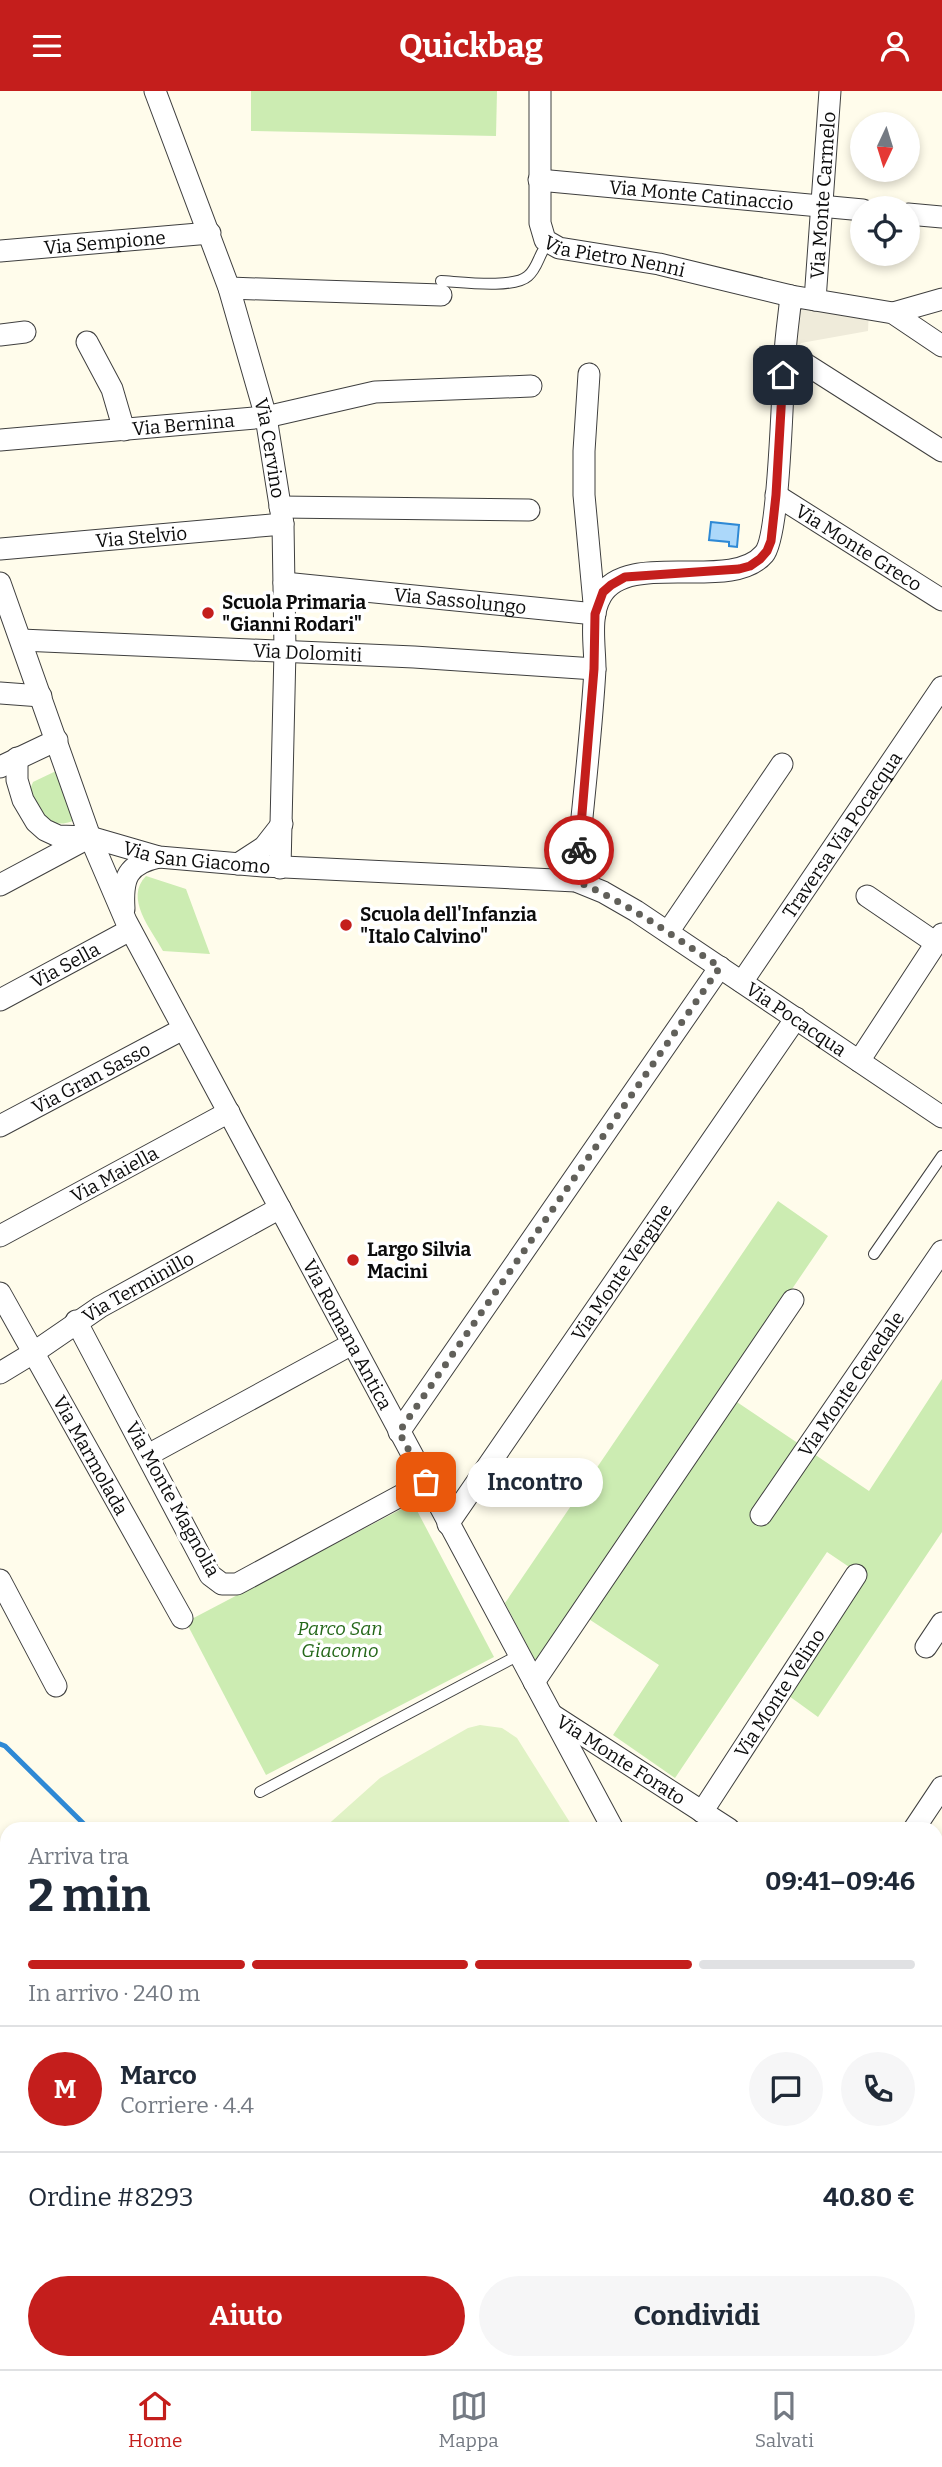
<!DOCTYPE html>
<html lang="it">
<head>
<meta charset="utf-8">
<style>
	:root { --surface:#fff; --page:#f6f6f7; --text:#1f2937; --muted:#747a83; --line:#e0e1e3; --accent:#c41e1c }
	body { margin:0; font-family:Bitter,serif; background:var(--page); color:var(--text); height:100vh; display:flex; flex-direction:column; font-size:26px; white-space:nowrap }
	* { box-sizing:border-box; margin:0 }
	p { font-size:23px; color:var(--muted) }
	.icon { flex:none; width:38px; height:38px; fill:none; stroke:currentColor; stroke-width:2; stroke-linecap:round; stroke-linejoin:round }
	.map { position:relative; flex:1; overflow:hidden }
	.side { position:absolute; left:0px; top:1731px; width:943px; height:548px; display:flex; flex-direction:column; background:var(--surface); border-radius:21px 21px 0 0; box-shadow:0 4px 10px #0003 }
	.side>* { flex:none }
	.needle { width:46px; rotate:184deg }
	.fabs { position:absolute; left:850px; top:21px; display:grid; gap:14px }
	.fabs a { display:grid; place-items:center; width:70px; height:70px; border-radius:50%; background:var(--surface); box-shadow:0 4px 10px #0003; font-size:35px }
	.pin { position:absolute; display:grid; place-items:center; width:60px; height:60px; color:#fff; margin:-30px; border-radius:14px; box-shadow:0 4px 10px #0006 }
	.courier { position:absolute; display:grid; place-items:center; width:70px; height:70px; margin:-35px; border:5px solid #c41e1c; border-radius:50%; background:#fff; color:#222; box-shadow:0 2px 9px #0007 }
	.bubble { position:absolute; height:49px; border-radius:24px; background:var(--surface); box-shadow:0 4px 10px #0003; font-size:23px; font-weight:700; line-height:49px; text-align:center }
	.head em { font-style:normal; font-weight:700 }
	.head div { display:flex; flex-direction:column-reverse }
	.head { display:flex; align-items:center; justify-content:space-between; height:119px; padding:0 28px }
	h1 { font-size:46px; font-weight:700; line-height:52px }
	.bar { display:grid; grid-template-columns:repeat(4,1fr); gap:10px 7px; align-content:center; height:84px; padding:0 28px }
	.bar i { height:9px; border-radius:5px; background:var(--line) }
	.bar .active { background:var(--accent) }
	.bar p { grid-column:span 4 }
	.line { display:flex; align-items:center; gap:18px; padding:0 28px; border-top:2px solid var(--line) }
	.line div { flex:1 }
	.round { display:grid; place-items:center; flex:none; width:74px; height:74px; border-radius:37px; background:var(--page) }
	.primary-button { display:flex; gap:14px; margin-top:auto; padding:14px 28px }
	.primary-button a { flex:1; height:80px; border-radius:42px; background:var(--accent); color:#fff; font-size:28px; font-weight:700; line-height:80px; text-align:center }
	.primary-button a+a { background:var(--page); color:var(--text) }
	header { display:flex; justify-content:space-between; align-items:center; height:91px; padding:0 28px; background:var(--accent); color:#fff; font-size:32px; font-weight:700 }
	.dock { display:flex; justify-content:space-around; align-items:center; height:98px; border-top:2px solid var(--line); background:var(--surface); font-size:19px; color:var(--muted) }
	.dock a { display:grid; justify-items:center; gap:4px }
	.dock .active { color:var(--accent) }
	.map>svg:first-child { display:block }
	.green { fill:#ccecb2 }
	.pitch { fill:#e0f2c5 }
	.plaza { fill:#efebda }
	.water { fill:#acd8fa; stroke:#2e89d5; stroke-width:2 }
	.lines { fill:none; stroke-linecap:round; stroke-linejoin:round }
	.stream { stroke:#2e89d5; stroke-width:5 }
	.lane-casing { stroke:#3f3f3f; stroke-width:12 }
	.street-casing { stroke:#3f3f3f; stroke-width:23 }
	.lane { stroke:#fff; stroke-width:10 }
	.street { stroke:#fff; stroke-width:21 }
	.done { stroke:#61605a; stroke-width:7; stroke-dasharray:0 12.6 }
	.route { stroke:#c41e1c; stroke-width:9 }
	.poi-dot { fill:#c41e1c; stroke:#fff; stroke-width:2.5 }
	.labels { text-anchor:middle; stroke-width:7; stroke-linejoin:round; paint-order:stroke }
	.street-label { font-size:19px; fill:#0c0c0c; stroke:#fff }
	.poi-label { font-size:19px; font-weight:bold; fill:#0c0c0c; stroke:#fff; text-anchor:start }
	.park-label { font-size:19px; font-style:italic; fill:#246719; stroke:#fff }
</style>
</head>
<body>
<header><svg class="icon" aria-label="menu" viewBox="0 0 24 24"><path d="M4 6h16M4 12h16M4 18h16"/></svg>Quickbag<svg class="icon" aria-label="person" viewBox="0 0 24 24"><circle cx="12" cy="8" r="4"/><path d="M4 21q1-7 8-7t8 7"/></svg></header>
<div class="map">
<svg width="942" height="2278" viewBox="0 0 942 2278">
	<rect width="100%" height="100%" fill="#fffceb"/>
	<g class="green">
		<polygon points="251,0 497,0 496,45 251,40"/>
		<path d="M56 680 75 729C61 735 54 733 41 727L29 701 33 691Z"/>
		<path d="M146 785 186 798 210 863 163 860C151 838 124 807 146 785Z"/>
		<polygon points="778,1110 828,1145 722,1301 869,1400 942,1288 942,1441 818,1626 789,1605 864,1486 827,1461 675,1687 613,1644 659,1574 575,1519 538,1575 505,1512"/>
		<polygon points="413,1412 494,1566 266,1684 186,1531"/>
	</g>
	<polygon class="pitch" points="480,1634 502,1637 517,1647 574,1738 323,1738 380,1687 468,1637"/>
	<polygon class="plaza" points="791,205 869,218 868,240 801,252 794,266"/>
	<polygon class="water" points="711,431 739,434 737,456 729,455 729,451 709,449"/>
	<g class="lines">
		<g class="stream">
			<polyline points="0,1653 5,1655 89,1738"/>
			<polyline points="533,2272 536,2278"/>
		</g>
		<g class="lane-casing">
			<g id="lane">
				<path d="M441 190C461 191 514 198 528 185 538 177 539 162 548 152"/>
				<polyline points="874,1163 942,1065"/>
				<polyline points="260,1701 519,1564"/>
			</g>
		</g>
		<g class="street-casing">
			<g id="street">
				<path id="s1" d="M155 0 229 197 266 326 283 433 285 559 280 777"/>
				<path id="s2" d="M540 0V132L545 149 559 157 659 173 791 205"/>
				<path id="s3" d="M539 89 863 119"/>
				<polyline points="908,123 942,126"/>
				<path id="s4" d="M0 160 210 142"/>
				<polyline points="229,197 441,204"/>
				<path id="s5" d="M815 209 830 0"/>
				<polyline points="893,222 942,208"/>
				<polyline points="0,244 25,241"/>
				<polyline points="87,251 112,298 124,339"/>
				<polyline points="785,260 942,360"/>
				<path id="s6" d="M0 349 266 326 375 301 531 295"/>
				<path id="s7" d="M776 404 942 509"/>
				<polyline points="280,416 529,419"/>
				<path id="s8" d="M0 458 283 433"/>
				<path id="s9" d="M0 492 90 746 126 830 613 1738"/>
				<path id="s10" d="M284 492 595 523 584 404V360L589 283"/>
				<path id="s11" d="M21 549 414 566 595 578"/>
				<polyline points="0,602 41,605"/>
				<path id="s12" d="M17 667V689L23 709 36 731 45 739 58 745 90 746 159 766 263 775 576 790 603 801 636 820 942 1026"/>
				<polyline points="0,676 57,649"/>
				<polyline points="238,773 264,756 282,733"/>
				<path d="M576 790C582 719 591 649 595 578 595 555 589 525 601 505 627 458 731 502 764 463 780 445 782 297 785 263 786 244 789 225 791 205L893 222 942 255"/>
				<polyline points="0,794 88,747"/>
				<polyline points="867,805 936,852"/>
				<path d="M124 818C122 787 127 773 159 766"/>
				<polyline points="668,841 782,673"/>
				<path id="s13" d="M742 891 942 596"/>
				<path id="s14" d="M0 909 130 839"/>
				<polyline points="859,970 942,843"/>
				<path id="s15" d="M0 1035 183 938"/>
				<path id="s16" d="M0 1145 229 1021"/>
				<path id="s17" d="M0 1202 182 1527"/>
				<polyline points="76,1230 210,1484 222,1493 237,1493 426,1391"/>
				<path id="s18" d="M0 1282 33 1262 100 1216 280 1117"/>
				<polyline points="399,1341 720,876"/>
				<polyline points="148,1364 352,1253"/>
				<path id="s19" d="M761 1424 942 1160"/>
				<path id="s20" d="M448 1433 796 927"/>
				<polyline points="0,1489 56,1595"/>
				<polyline points="926,1556 942,1532"/>
				<polyline points="534,1591 793,1209"/>
				<path id="s21" d="M554 1625 729 1738"/>
				<path id="s22" d="M702 1721 856 1484"/>
				<polyline points="914,1738 942,1696"/>
				<polyline points="936,1873 942,1865"/>
				<polyline points="936,2201 942,2196"/>
				<polyline points="18,2272 32,2278"/>
				<polyline points="873,2272 876,2278"/>
				<polyline points="0,2275 5,2266"/>
			</g>
		</g>
		<use href="#lane" class="lane"/>
		<use href="#street" class="street"/>
	</g>
	<g class="lines">
		<path class="done" d="M426 1391 399 1341 720 876C673 845 628 812 576 790L579 759"/>
		<polyline class="route" points="579,759 594,578 595,523 603,501 611,494 625,486 739,478 750,475 760,468 767,460 771,450 776,404 783,284"/>
	</g>
	<g class="poi-dot">
		<circle cx="208" cy="522" r="7"/>
		<circle cx="346" cy="834" r="7"/>
		<circle cx="353" cy="1169" r="7"/>
	</g>
	<g class="labels">
		<g class="street-label">
			<text dy="7" stroke="none"><textPath href="#s3" startOffset="163">Via Monte Catinaccio</textPath></text>
			<text dy="7" stroke="none"><textPath href="#s5" startOffset="105">Via Monte Carmelo</textPath></text>
			<text dy="7" stroke="none"><textPath href="#s4" startOffset="105">Via Sempione</textPath></text>
			<text dy="7" stroke="none"><textPath href="#s2" startOffset="222">Via Pietro Nenni</textPath></text>
			<text dy="7" stroke="none"><textPath href="#s6" startOffset="184">Via Bernina</textPath></text>
			<text dy="7" stroke="none"><textPath href="#s1" startOffset="376">Via Cervino</textPath></text>
			<text dy="7" stroke="none"><textPath href="#s8" startOffset="142">Via Stelvio</textPath></text>
			<text dy="7" stroke="none"><textPath href="#s7" startOffset="98">Via Monte Greco</textPath></text>
			<text dy="7" stroke="none"><textPath href="#s10" startOffset="177">Via Sassolungo</textPath></text>
			<text dy="7" stroke="none"><textPath href="#s11" startOffset="287">Via Dolomiti</textPath></text>
			<text dy="7" stroke="none"><textPath href="#s13" startOffset="178">Traversa Via Pocacqua</textPath></text>
			<text dy="7" stroke="none"><textPath href="#s12" startOffset="236">Via San Giacomo</textPath></text>
			<text dy="7" stroke="none"><textPath href="#s14" startOffset="74">Via Sella</textPath></text>
			<text dy="7" stroke="none"><textPath href="#s12" startOffset="877">Via Pocacqua</textPath></text>
			<text dy="7" stroke="none"><textPath href="#s15" startOffset="103">Via Gran Sasso</textPath></text>
			<text dy="7" stroke="none"><textPath href="#s16" startOffset="130">Via Maiella</textPath></text>
			<text dy="7" stroke="none"><textPath href="#s20" startOffset="306">Via Monte Vergine</textPath></text>
			<text dy="7" stroke="none"><textPath href="#s18" startOffset="163">Via Terminillo</textPath></text>
			<text dy="7" stroke="none"><textPath href="#s9" startOffset="830">Via Romana Antica</textPath></text>
			<text dy="7" stroke="none"><textPath href="#s19" startOffset="159">Via Monte Cevedale</textPath></text>
			<text dy="7" stroke="none"><textPath href="#s17" startOffset="186">Via Marmolada</textPath></text>
			<text transform="translate(173 1408) rotate(61)" y="7">Via Monte Magnolia</text>
			<text dy="7" stroke="none"><textPath href="#s22" startOffset="142">Via Monte Velino</textPath></text>
			<text dy="7" stroke="none"><textPath href="#s21" startOffset="80">Via Monte Forato</textPath></text>
		</g>
		<g class="poi-label">
			<text x="222" y="518">Scuola Primaria<tspan x="222" dy="22">"Gianni Rodari"</tspan></text>
			<text x="360" y="830">Scuola dell'Infanzia<tspan x="360" dy="22">"Italo Calvino"</tspan></text>
			<text x="367" y="1165">Largo Silvia<tspan x="367" dy="22">Macini</tspan></text>
		</g>
		<g class="park-label">
			<text x="340" y="1544">Parco San<tspan x="340" dy="22">Giacomo</tspan></text>
		</g>
	</g>
</svg>
<div class="fabs">
<a><svg class="needle" viewBox="-14 -14 28 28"><path d="M0-13l5 13h-10z" fill="#e53935"/><path d="M0 13l5-13h-10z" fill="#747a83"/></svg></a>
<a><svg class="icon" aria-label="locate" viewBox="0 0 24 24"><circle cx="12" cy="12" r="6"/><path d="M12 2v4M12 18v4M2 12h4M18 12h4"/></svg></a>
</div>
<div class="pin" style="left:426px;top:1391px;background:#ea580c"><svg class="icon" aria-label="bag" viewBox="0 0 24 24"><path d="M5 8h14l-1 12H6zM9 8a3 3 0 0 1 6 0"/></svg></div>
<div class="pin" style="left:783px;top:284px;background:#1f2937"><svg class="icon" aria-label="home" viewBox="0 0 24 24"><path d="M3 11l9-7 9 7M6 9v11h12V9"/></svg></div>
<div class="courier" style="left:579px;top:759px"><svg class="icon" aria-label="bike" viewBox="0 0 24 24"><circle cx="6" cy="16" r="4"/><circle cx="18" cy="16" r="4"/><path d="M6 16l4-8h5l3 8M10 8l3 8H6M13 5h3"/></svg></div>
<div class="bubble" style="left:467px;top:1367px;width:136px">Incontro</div>
<section class="side">
<div class="head"><div><h1>2 min</h1><p>Arriva tra</p></div><em>09:41–09:46</em></div>
<div class="bar"><i class="active"></i><i class="active"></i><i class="active"></i><i></i><p>In arrivo · 240 m</p></div>
<div class="line" style="height:126px"><b class="round" style="background:var(--accent);color:#fff">M</b><div><b>Marco</b><p>Corriere · 4.4</p></div><a class="round"><svg class="icon" aria-label="chat" viewBox="0 0 24 24"><path d="M4 5h16v11H9l-5 4z"/></svg></a><a class="round"><svg class="icon" aria-label="phone" viewBox="0 0 24 24"><path d="M5 4h4l2 5-3 2q2 4 5 5l2-3 5 2v4C11 20 4 13 5 4z"/></svg></a></div>
<div class="line" style="height:91px"><div>Ordine #8293</div><b>40.80 €</b></div>
<div class="primary-button"><a>Aiuto</a><a>Condividi</a></div>
</section>
</div>
<nav class="dock">
<a class="active"><svg class="icon" aria-label="home" viewBox="0 0 24 24"><path d="M3 11l9-7 9 7M6 9v11h12V9"/></svg>Home</a>
<a><svg class="icon" aria-label="map" viewBox="0 0 24 24"><path d="M3 6l6-2 6 2 6-2v14l-6 2-6-2-6 2zM9 4v14M15 6v14"/></svg>Mappa</a>
<a><svg class="icon" aria-label="saved" viewBox="0 0 24 24"><path d="M7 4h10v16l-5-4-5 4z"/></svg>Salvati</a>
</nav>
</body>
</html>
